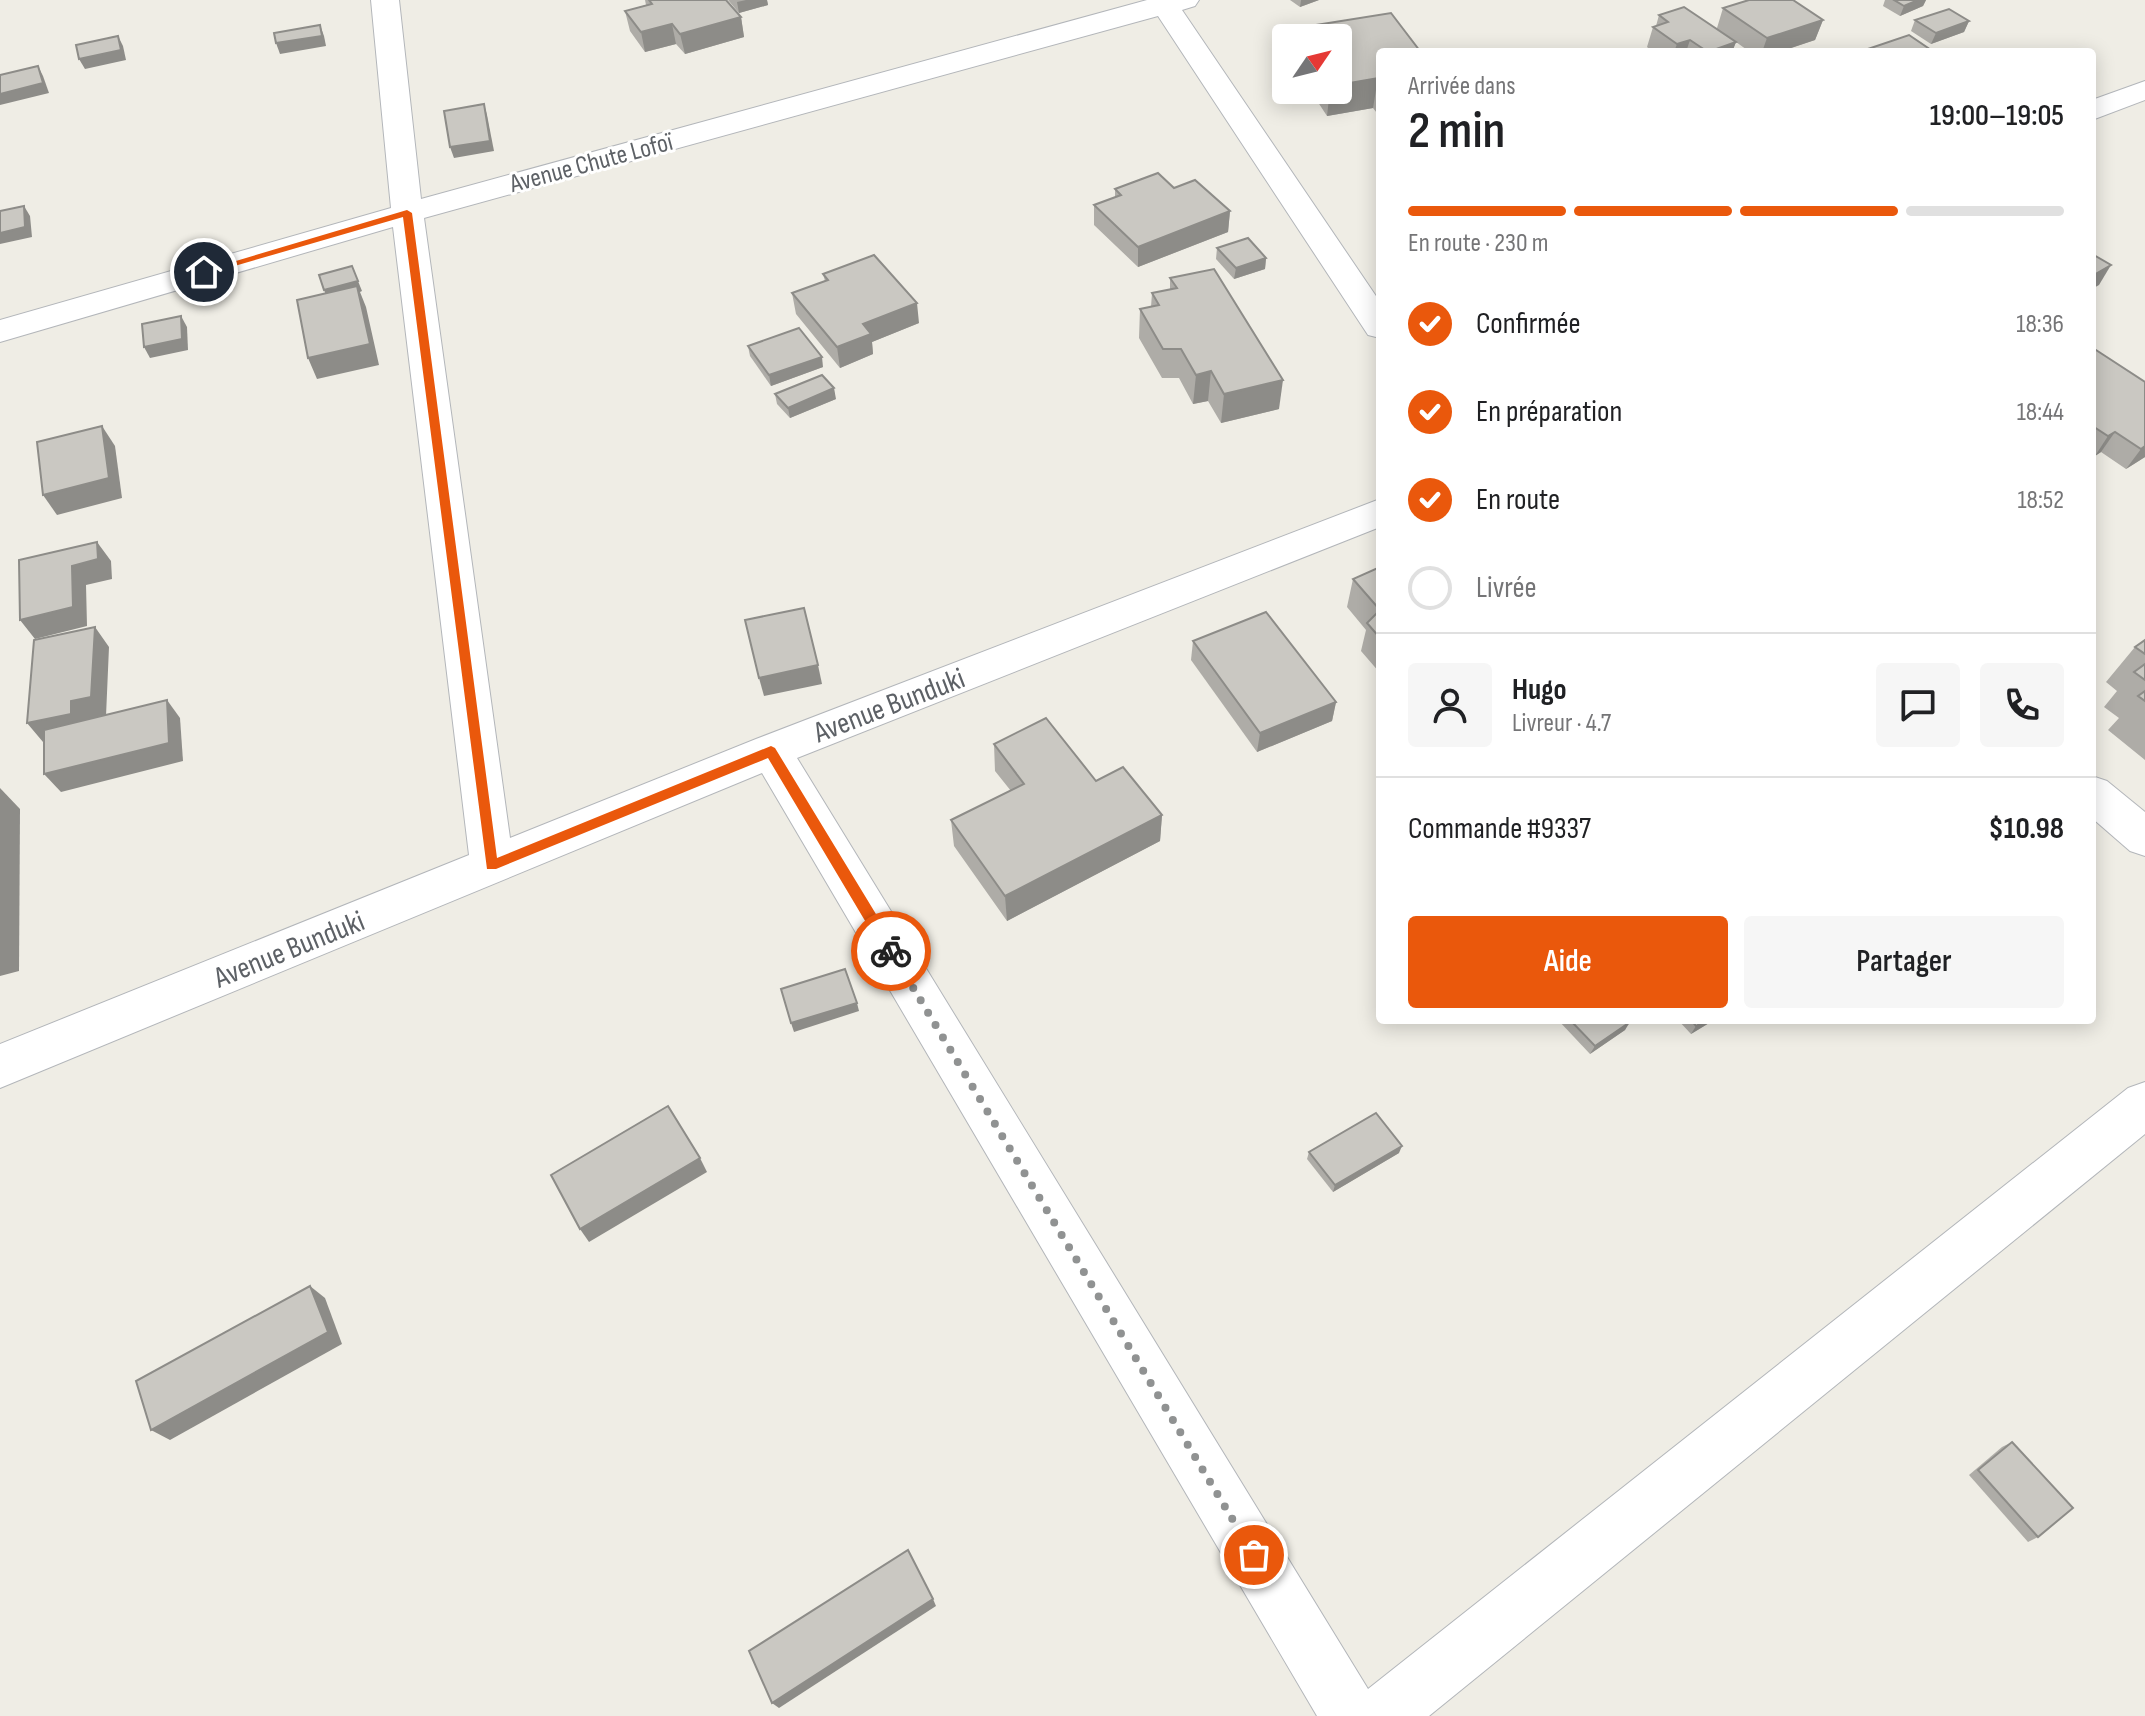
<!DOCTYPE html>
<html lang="fr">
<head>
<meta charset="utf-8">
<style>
	:root { --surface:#fff; --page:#f6f6f6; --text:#202124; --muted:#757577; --line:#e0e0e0; --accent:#ea580c }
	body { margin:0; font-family:"Sofia Sans Condensed",sans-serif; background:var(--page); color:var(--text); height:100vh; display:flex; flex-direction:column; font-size:30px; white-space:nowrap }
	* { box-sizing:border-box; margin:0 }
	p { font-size:26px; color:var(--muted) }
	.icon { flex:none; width:44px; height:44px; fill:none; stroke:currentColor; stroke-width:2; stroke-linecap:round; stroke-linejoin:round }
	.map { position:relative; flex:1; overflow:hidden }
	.side { position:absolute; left:1376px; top:48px; width:720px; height:976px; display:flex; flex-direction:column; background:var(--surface); border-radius:8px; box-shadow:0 4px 20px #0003 }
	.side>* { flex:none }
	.needle { width:52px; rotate:55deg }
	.buttons { position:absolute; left:1272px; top:24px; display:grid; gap:16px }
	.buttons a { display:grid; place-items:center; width:80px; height:80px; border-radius:8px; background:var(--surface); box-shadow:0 4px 20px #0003; font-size:40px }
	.pin { position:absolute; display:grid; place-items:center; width:68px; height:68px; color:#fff; margin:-34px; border:4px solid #fff; border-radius:50%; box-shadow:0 2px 8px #0007 }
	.courier { position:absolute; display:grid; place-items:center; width:80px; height:80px; margin:-40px; border:6px solid #ea580c; border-radius:50%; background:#fff; color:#222; box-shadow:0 2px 10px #0007 }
	.head em { font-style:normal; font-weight:600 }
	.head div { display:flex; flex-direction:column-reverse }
	.head { display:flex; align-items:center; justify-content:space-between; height:136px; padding:0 32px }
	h1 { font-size:52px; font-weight:600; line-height:60px }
	.bar { display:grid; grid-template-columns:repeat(4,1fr); gap:12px 8px; align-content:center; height:96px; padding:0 32px }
	.bar i { height:10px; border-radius:6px; background:var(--line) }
	.bar .current { background:var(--accent) }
	.bar p { grid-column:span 4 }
	.line { display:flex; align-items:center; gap:20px; padding:0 32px; border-top:2px solid var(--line) }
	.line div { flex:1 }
	.round { display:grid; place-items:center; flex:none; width:84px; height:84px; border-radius:8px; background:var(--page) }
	ol { padding:0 32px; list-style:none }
	li { display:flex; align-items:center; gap:24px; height:88px }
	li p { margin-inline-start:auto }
	li .icon { padding:8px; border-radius:50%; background:var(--accent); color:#fff; stroke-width:4 }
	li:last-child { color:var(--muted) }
	li i { width:44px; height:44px; border:4px solid var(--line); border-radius:50% }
	.action { display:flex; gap:16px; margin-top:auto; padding:16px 32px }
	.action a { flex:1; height:92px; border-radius:8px; background:var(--accent); color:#fff; font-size:32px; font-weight:600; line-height:92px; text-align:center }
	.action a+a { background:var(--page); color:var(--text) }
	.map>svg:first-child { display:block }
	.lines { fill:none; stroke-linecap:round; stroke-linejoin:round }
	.street-casing { stroke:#b3b6ba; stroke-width:2 }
	.street { fill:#fff; fill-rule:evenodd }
	.wall { fill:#aeaca7 }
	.shaded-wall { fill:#8d8c88 }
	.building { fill:#cac8c2; stroke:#8d8c88; stroke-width:2 }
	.route { fill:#ea580c }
	.done { stroke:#909292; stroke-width:8; stroke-dasharray:0 14.4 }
	.labels { text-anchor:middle; stroke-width:6; stroke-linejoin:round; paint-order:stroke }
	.far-street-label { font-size:26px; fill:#5d6166; stroke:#fff }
	.street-label { font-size:30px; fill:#5d6166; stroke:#fff }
</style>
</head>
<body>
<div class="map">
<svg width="2145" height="1716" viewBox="0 0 2145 1716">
	<rect width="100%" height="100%" fill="#efede5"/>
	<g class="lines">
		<g class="street-casing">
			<g id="street">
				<polygon points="371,0 399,0 421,199 1147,0 1199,0 1195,6 1182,10 1380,302 1380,338 1368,335 1158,16 424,218 510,838 756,739 1380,499 1380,527 797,758 1368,1689 2128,1088 2145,1082 2145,1134 1429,1716 1317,1716 762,773 0,1088 0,1044 469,855 393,227 0,342 0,320 391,208"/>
				<polygon points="2145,81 2145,100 2092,120 2092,100"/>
				<polygon points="2092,776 2107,781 2145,812 2145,856 2130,851 2092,818"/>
			</g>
		</g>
		<use href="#street" class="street"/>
	</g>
	<g class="wall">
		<polygon points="645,0 726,0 741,17 744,37 685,54 676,44 645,52 630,31 625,11 646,5"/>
		<polygon points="728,0 767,0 768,5 739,13"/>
		<polygon points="1290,0 1319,0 1300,7"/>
		<polygon points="1885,0 1926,0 1923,6 1900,16 1883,6"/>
		<polygon points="1723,8 1823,20 1815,40 1779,52 1750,52 1736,42 1732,52 1653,52 1647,47 1653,27 1656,26 1659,15 1717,28"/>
		<polygon points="1915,20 1969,21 1964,32 1931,44 1911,31"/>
		<polygon points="1316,25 1420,51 1438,52 1380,52 1380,117 1373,108 1327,116 1310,90 1338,90 1338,38 1315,38"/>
		<polygon points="1174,188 1230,211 1228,232 1138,267 1094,225 1094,205 1115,197 1115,189"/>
		<polygon points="1217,248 1266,258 1265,269 1234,279 1216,259"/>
		<polygon points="823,274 919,323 872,342 873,354 840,368 796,314 792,293 825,281"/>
		<polygon points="1170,278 1279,409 1221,423 1208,401 1193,404 1179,378 1162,378 1139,338 1140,309 1151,307 1152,293 1170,290"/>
		<polygon points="748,346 823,367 771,386 750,356"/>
		<polygon points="2092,353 2145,382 2145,457 2126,469 2101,452 2095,456 2092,455"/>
		<polygon points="775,394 836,399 790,418 777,404"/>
		<polygon points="1380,567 1380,673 1361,651 1366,630 1347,607 1353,579"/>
		<polygon points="2145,640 2145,760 2108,730 2119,718 2104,707 2117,691 2106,682 2135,647"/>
		<polygon points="1193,641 1336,702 1332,721 1257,752 1191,660"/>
		<polygon points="994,744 1096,781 1162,815 1160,841 1007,921 954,846 951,820 1011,791 995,771"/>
		<polygon points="1558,1020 1629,1020 1625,1030 1590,1054"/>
		<polygon points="1678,1020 1714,1020 1691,1034"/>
		<polygon points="1309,1152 1399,1153 1333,1192 1307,1159"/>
		<polygon points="2012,1442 2038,1537 2028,1542 1969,1475 2002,1447"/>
	</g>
	<g class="shaded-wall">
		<polygon points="746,0 767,0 768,5 739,13 737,2"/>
		<polygon points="1301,0 1319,0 1300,7"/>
		<polygon points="1918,0 1926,0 1923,6 1900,16 1904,6"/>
		<polygon points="741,17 744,37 685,54 680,34"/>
		<polygon points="1823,20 1815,40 1779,52 1762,52 1767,38"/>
		<polygon points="1969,21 1964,32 1931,44 1936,33"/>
		<polygon points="672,24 676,44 645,52 641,32"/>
		<polygon points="320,25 324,36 326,46 280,54 276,43"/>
		<polygon points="118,36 123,46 126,60 85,69 79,59"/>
		<polygon points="1690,40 1686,52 1674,52 1677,44"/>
		<polygon points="1736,42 1732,52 1708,52"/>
		<polygon points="38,66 43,76 49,93 0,105 0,94"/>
		<polygon points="1378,78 1373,108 1327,116 1330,90 1338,90 1338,85"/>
		<polygon points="484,104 487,115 494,151 454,158 450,147"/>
		<polygon points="24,206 30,216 32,237 0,244 0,233"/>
		<polygon points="1230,211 1228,232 1138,267 1138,247"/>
		<polygon points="1266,258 1265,269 1234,279 1236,268"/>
		<polygon points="2111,265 2099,285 2092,289 2092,276"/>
		<polygon points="352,266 362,291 360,292 366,307 379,365 317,379 308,358 328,300 324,290"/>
		<polygon points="917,303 919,323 872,342 873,354 840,368 837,347 863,324"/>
		<polygon points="181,316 187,327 188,350 150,358 144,347"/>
		<polygon points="822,357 823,367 771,386 769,375"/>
		<polygon points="1211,371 1208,401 1193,404 1196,375"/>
		<polygon points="1283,380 1279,409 1221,423 1224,394"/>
		<polygon points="834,388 836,399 790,418 788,408"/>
		<polygon points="102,426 115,446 122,498 57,515 43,495"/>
		<polygon points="2115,432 2101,452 2095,456 2108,436"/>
		<polygon points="2145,446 2145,457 2126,469 2141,449"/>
		<polygon points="97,542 111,561 112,579 86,585 87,626 35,639 20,620 72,566"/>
		<polygon points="95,627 109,647 106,716 86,733 43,742 27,723 71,701"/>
		<polygon points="818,665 822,684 764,696 759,678"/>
		<polygon points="167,700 180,718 183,761 61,792 44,774"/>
		<polygon points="1336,702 1332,721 1257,752 1260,733"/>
		<polygon points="0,788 20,809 19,971 0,976"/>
		<polygon points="1162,815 1160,841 1007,921 1005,896"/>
		<polygon points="857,1003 859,1011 794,1032 791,1023"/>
		<polygon points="1706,1020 1714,1020 1691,1034 1696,1026"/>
		<polygon points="1630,1022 1625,1030 1590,1054 1595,1046"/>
		<polygon points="1402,1146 1399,1153 1333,1192 1335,1185"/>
		<polygon points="700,1158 707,1172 589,1242 580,1229"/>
		<polygon points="310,1286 325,1298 342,1344 170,1440 151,1430"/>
		<polygon points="933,1599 936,1606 779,1708 772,1703"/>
	</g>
	<g class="building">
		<polygon points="649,0 726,0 741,17 680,34 672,24 641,32 625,11 652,4"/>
		<polygon points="1749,0 1793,0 1823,20 1767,38 1723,8"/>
		<polygon points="1894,0 1918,0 1904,6"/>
		<polygon points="1684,7 1736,42 1708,52 1690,40 1677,44 1653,27 1668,22 1659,15"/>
		<polygon points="1949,9 1969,21 1936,33 1915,20"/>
		<polygon points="1391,13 1420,51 1436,49 1438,52 1380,52 1380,81 1378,78 1338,85 1338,38 1325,38 1316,25"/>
		<polygon points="320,25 322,36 276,43 274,33"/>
		<polygon points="1909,35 1934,52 1859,52"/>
		<polygon points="118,36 121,50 79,59 76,45"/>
		<polygon points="1496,49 1499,52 1482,52"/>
		<polygon points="38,66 43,83 0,94 0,75"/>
		<polygon points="484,104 490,141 450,147 444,111"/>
		<polygon points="1158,173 1174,188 1195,180 1230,211 1138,247 1094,205 1121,195 1115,189"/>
		<polygon points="24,206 25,227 0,233 0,211"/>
		<polygon points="1248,238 1266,258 1236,268 1217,248"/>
		<polygon points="2092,254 2111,265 2092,276"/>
		<polygon points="874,255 917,303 863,324 871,334 837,347 792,293 828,280 823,274"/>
		<polygon points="352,266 358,281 324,290 319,275"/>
		<polygon points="1214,269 1283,380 1224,394 1211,371 1196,375 1181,349 1163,349 1140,309 1159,305 1152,293 1177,288 1170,278"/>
		<polygon points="357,286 370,344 308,358 297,300"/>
		<polygon points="181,316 182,339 144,347 142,324"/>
		<polygon points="799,328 822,357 769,375 748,346"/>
		<polygon points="2096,350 2145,382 2145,446 2141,449 2115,432 2108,436 2094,427 2092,429 2092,353"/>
		<polygon points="822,375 834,388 788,408 775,394"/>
		<polygon points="102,426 109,478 43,495 37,442"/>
		<polygon points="97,542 98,559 72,566 73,607 20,620 19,560"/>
		<polygon points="1380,567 1380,638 1367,623 1380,610 1353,579"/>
		<polygon points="804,608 818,665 759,678 745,620"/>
		<polygon points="1266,612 1336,702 1260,733 1193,641"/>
		<polygon points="95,627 91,697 71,701 71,714 27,723 34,640"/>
		<polygon points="2145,640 2145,654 2135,647"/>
		<polygon points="2145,664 2145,680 2134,672"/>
		<polygon points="2145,691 2145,701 2138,696"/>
		<polygon points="167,700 169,743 44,774 44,730"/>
		<polygon points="1046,718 1096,781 1123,767 1162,815 1005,896 951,820 1024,784 994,744"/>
		<polygon points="845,969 857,1003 791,1023 781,989"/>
		<polygon points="1570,1020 1629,1020 1630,1022 1595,1046"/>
		<polygon points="1691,1020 1706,1020 1696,1026"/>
		<polygon points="668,1106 700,1158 580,1229 551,1175"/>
		<polygon points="1376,1113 1402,1146 1335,1185 1309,1152"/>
		<polygon points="310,1286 328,1332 151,1430 136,1381"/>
		<polygon points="2012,1442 2073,1508 2038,1537 1978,1470"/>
		<polygon points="908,1550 933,1599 772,1703 749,1651"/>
	</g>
	<polygon class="route" points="407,210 412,213 497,858 771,746 775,748 896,947 896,956 886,956 768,758 496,869 487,869 403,217 207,274 199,272"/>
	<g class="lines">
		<polyline class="done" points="891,951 1254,1555"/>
	</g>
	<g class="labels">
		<g class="far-street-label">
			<text transform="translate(591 162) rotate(-15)" y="9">Avenue Chute Lofoï</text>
		</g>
		<g class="street-label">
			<text transform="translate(889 705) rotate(-21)" y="10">Avenue Bunduki</text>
			<text transform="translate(289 949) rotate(-22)" y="10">Avenue Bunduki</text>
		</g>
	</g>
</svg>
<div class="buttons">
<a><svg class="needle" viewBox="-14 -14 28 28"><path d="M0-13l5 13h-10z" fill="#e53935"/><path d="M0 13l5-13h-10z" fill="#757577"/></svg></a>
</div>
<div class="pin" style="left:1254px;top:1555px;background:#ea580c"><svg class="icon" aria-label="bag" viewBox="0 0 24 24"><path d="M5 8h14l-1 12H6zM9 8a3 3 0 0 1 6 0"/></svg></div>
<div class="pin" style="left:204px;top:272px;background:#1f2937"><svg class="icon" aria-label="home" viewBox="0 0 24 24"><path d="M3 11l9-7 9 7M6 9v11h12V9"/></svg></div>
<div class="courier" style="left:891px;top:951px"><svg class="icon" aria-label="bike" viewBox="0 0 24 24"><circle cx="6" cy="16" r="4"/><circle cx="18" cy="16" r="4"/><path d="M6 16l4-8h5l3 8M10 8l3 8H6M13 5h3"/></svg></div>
<section class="side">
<div class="head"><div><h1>2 min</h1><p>Arrivée dans</p></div><em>19:00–19:05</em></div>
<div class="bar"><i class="current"></i><i class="current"></i><i class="current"></i><i></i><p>En route · 230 m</p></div>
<ol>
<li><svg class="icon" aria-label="check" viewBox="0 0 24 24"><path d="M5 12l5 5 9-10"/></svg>Confirmée<p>18:36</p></li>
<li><svg class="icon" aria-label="check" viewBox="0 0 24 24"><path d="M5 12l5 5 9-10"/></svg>En préparation<p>18:44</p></li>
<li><svg class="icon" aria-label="check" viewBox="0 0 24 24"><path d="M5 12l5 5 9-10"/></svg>En route<p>18:52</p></li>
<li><i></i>Livrée</li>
</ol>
<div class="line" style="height:144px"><a class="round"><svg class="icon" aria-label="person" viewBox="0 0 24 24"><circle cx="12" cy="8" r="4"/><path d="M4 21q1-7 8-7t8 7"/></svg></a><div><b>Hugo</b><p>Livreur · 4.7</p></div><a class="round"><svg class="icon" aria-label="chat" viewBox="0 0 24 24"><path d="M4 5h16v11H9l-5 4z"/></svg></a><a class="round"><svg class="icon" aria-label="phone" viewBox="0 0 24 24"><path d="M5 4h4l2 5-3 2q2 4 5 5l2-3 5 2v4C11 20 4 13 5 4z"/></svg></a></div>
<div class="line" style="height:104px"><div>Commande #9337</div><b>$10.98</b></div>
<div class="action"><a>Aide</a><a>Partager</a></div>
</section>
</div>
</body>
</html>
